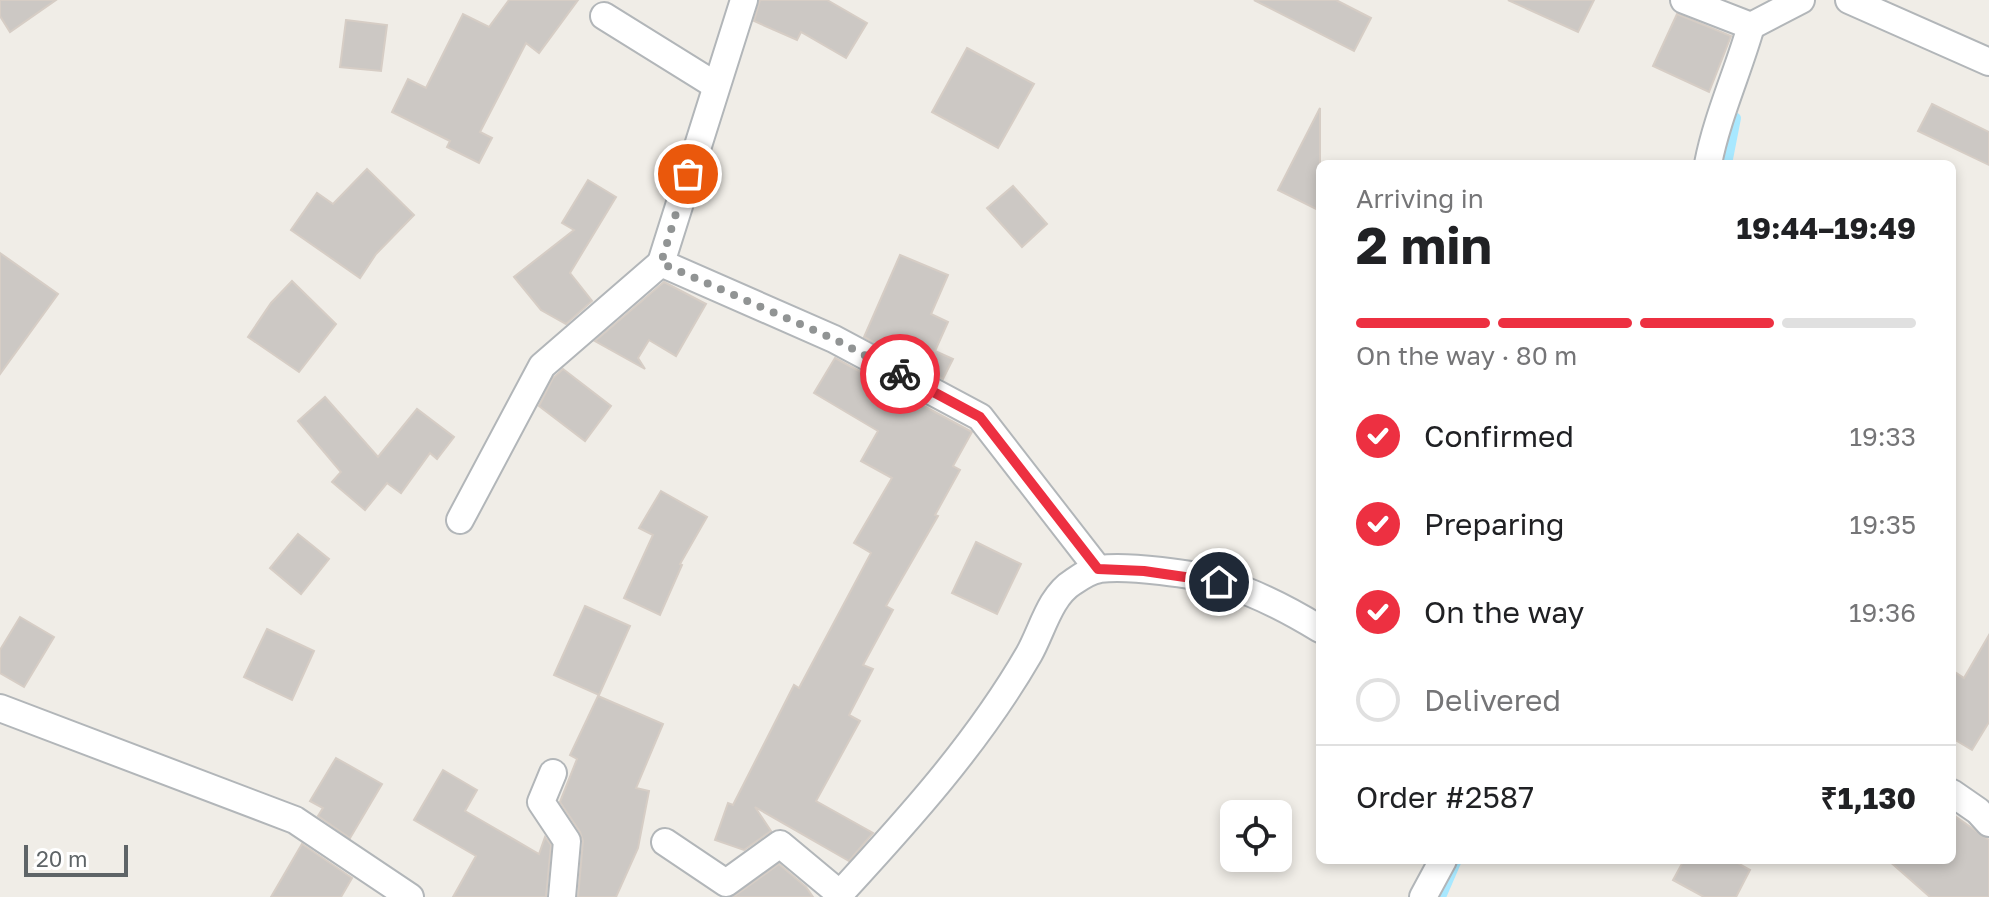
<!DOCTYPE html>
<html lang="en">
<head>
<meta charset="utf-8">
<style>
	:root { --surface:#fff; --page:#f2f2f2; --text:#202124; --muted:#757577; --line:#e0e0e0; --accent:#ed3041 }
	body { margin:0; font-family:"Golos Text",sans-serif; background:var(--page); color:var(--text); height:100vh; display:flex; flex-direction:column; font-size:30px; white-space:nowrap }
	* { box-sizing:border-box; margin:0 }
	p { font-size:26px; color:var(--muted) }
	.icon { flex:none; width:44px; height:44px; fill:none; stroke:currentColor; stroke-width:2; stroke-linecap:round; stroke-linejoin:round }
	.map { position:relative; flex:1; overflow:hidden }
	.side { position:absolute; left:1316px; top:160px; width:640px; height:704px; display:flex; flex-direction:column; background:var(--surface); border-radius:12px; box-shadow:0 4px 12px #0003 }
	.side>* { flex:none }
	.controls { position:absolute; left:1220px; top:800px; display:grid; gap:16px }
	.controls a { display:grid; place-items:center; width:72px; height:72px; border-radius:12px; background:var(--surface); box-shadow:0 4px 12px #0003; font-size:40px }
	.scale { position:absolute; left:24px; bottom:20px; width:104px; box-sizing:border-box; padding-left:8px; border:4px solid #5e6467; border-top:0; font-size:22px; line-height:28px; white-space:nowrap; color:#5e6467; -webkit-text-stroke:6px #fff; paint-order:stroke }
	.pin { position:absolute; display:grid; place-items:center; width:68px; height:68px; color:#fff; margin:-34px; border:4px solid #fff; border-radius:50%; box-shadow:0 2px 8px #0007 }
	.courier { position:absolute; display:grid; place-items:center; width:80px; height:80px; margin:-40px; border:6px solid #ed3041; border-radius:50%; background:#fff; color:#222; box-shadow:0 2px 10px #0007 }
	.head em { font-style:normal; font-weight:700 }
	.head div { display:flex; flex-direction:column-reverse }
	.head { display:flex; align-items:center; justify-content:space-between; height:136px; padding:0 40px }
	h1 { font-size:52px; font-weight:700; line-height:60px }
	.bar { display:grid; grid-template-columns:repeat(4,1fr); gap:12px 8px; align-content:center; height:96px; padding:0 40px }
	.bar i { height:10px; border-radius:6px; background:var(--line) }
	.bar .current { background:var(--accent) }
	.bar p { grid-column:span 4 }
	.line { display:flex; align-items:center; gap:20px; padding:0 40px; border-top:2px solid var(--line) }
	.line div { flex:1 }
	ol { padding:0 40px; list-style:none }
	li { display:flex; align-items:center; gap:24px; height:88px }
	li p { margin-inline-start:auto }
	li .icon { padding:8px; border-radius:50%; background:var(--accent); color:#fff; stroke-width:4 }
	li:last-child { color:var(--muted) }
	li i { width:44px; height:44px; border:4px solid var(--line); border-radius:50% }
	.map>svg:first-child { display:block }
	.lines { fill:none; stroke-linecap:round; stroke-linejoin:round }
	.stream { stroke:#a8e8ff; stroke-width:10 }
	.building { fill:#ccc8c4; stroke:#d6cdc5; stroke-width:2 }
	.minor-casing { stroke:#b2b6b9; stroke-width:30 }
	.minor { stroke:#fff; stroke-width:26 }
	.done { stroke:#919494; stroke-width:8; stroke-dasharray:0 14.4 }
	.route { stroke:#ed3041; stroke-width:10 }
</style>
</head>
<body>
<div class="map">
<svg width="1989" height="897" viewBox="0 0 1989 897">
	<rect width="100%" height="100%" fill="#f0ede7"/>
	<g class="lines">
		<g class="stream">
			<polyline points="1727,164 1736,118"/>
			<polyline points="1441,897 1457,860"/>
		</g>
	</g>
	<g class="building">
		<polygon points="0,0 56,0 10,32 0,16"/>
		<polygon points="509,0 578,0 539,53 526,43 480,132 492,138 479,163 447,147 450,141 392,112 408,79 426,88 463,14 489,27"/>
		<polygon points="760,0 827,0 867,23 846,58 801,32 797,40 754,21"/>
		<polygon points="1254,0 1336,0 1371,18 1354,51"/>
		<polygon points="1508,0 1594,0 1578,32"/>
		<polygon points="1677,14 1731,36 1709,92 1653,66"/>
		<polygon points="346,20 387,25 381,71 340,67"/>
		<polygon points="967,48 1034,84 998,148 932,112"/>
		<polygon points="1932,104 1989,132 1989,165 1918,131"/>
		<polygon points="1320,108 1320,211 1278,190"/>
		<polygon points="367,169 414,215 376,254 360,278 291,230 317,193 333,204"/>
		<polygon points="588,180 616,197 570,273 592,301 566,324 541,310 514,277 574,230 562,223"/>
		<polygon points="1013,186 1047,224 1022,247 987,208"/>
		<polygon points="0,253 58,294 0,374"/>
		<polygon points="900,255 948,275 931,314 948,322 935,351 953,359 943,379 864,337"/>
		<polygon points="292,281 336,324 299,372 248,337 271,303"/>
		<polygon points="664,282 706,304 676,356 649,340 638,358 645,369 595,341"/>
		<polygon points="835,358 972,432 953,466 960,470 935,515 938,516 886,606 893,610 863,665 873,669 849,715 860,721 816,801 873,833 849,861 755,807 771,831 744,850 715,840 728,803 733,805 794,685 799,688 871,553 854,543 892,478 861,461 878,431 814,393"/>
		<polygon points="563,369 611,406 585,441 539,406 553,378"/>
		<polygon points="325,397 378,457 417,409 454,437 437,459 430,453 401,493 387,483 365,510 332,482 341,472 298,421"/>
		<polygon points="661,491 707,517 680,564 682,565 660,615 624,598 653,535 639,528"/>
		<polygon points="298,534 329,559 301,594 270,568"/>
		<polygon points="976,542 1021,564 997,614 952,593"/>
		<polygon points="585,606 630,626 599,695 554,675"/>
		<polygon points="20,617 54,637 24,687 0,673 0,650"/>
		<polygon points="267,629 314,651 292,700 244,677"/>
		<polygon points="1989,635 1989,722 1972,750 1952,738 1952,670 1964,678"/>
		<polygon points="598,696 663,724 636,788 649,791 638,848 616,897 578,897 583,841 580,832 560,802 577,759 570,755"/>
		<polygon points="336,758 382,784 350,838 318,816 323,808 310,801"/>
		<polygon points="443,770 477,790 465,811 539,854 545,837 551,845 546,897 453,897 476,856 414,820"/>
		<polygon points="1952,814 1989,840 1989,897 1930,897 1888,860 1952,860"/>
		<polygon points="302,844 352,878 341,897 271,897"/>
		<polygon points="1684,860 1732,860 1750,870 1736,897 1704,897 1673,880"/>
		<polygon points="779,864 806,887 813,897 733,897"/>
	</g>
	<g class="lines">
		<g class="minor-casing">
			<g id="minor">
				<polyline points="744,0 661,263 834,339 980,417 1098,569"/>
				<path d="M1684 0 1751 26C1738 72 1717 117 1708 164"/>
				<polyline points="1849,0 1989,62"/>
				<polyline points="604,16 715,85"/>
				<polyline points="1751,26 1801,0"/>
				<polyline points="460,520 542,366 661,263"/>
				<polyline points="0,708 295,820 410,897"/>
				<polyline points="553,773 541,802 567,841 562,897"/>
				<polyline points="1952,793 1978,811 1989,823"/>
				<polyline points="665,842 726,883 780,844 840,894"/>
				<path d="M837 897C907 821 977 744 1029 654 1042 631 1050 596 1073 582 1080 577 1092 570 1100 569 1127 565 1195 574 1221 582 1256 593 1289 610 1320 629"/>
				<polyline points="1423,897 1443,860"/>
			</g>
		</g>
		<use href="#minor" class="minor"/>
	</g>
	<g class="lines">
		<polyline class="done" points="688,174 661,263 834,339 900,374"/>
		<polyline class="route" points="900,374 980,417 1098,569 1144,571 1219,582"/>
	</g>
</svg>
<div class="controls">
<a><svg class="icon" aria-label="locate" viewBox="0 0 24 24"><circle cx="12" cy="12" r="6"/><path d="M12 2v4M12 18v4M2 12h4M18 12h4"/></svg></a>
</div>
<div class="scale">20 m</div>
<div class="pin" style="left:688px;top:174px;background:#ea580c"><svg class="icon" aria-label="bag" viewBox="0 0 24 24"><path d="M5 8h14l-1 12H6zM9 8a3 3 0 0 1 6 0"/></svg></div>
<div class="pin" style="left:1219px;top:582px;background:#1f2937"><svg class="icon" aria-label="home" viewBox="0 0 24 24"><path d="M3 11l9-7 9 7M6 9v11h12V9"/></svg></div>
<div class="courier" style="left:900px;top:374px"><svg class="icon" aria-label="bike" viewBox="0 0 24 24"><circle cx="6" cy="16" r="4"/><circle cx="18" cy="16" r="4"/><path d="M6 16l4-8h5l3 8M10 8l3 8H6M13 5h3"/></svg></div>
<section class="side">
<div class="head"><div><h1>2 min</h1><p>Arriving in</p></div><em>19:44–19:49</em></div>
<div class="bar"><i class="current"></i><i class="current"></i><i class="current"></i><i></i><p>On the way · 80 m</p></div>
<ol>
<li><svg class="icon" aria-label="check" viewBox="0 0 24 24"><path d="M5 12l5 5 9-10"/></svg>Confirmed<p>19:33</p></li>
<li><svg class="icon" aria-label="check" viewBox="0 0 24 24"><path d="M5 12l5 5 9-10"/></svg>Preparing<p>19:35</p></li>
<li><svg class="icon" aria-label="check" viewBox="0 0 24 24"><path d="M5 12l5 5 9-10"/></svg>On the way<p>19:36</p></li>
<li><i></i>Delivered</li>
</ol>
<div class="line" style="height:104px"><div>Order #2587</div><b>₹1,130</b></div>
</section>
</div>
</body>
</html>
